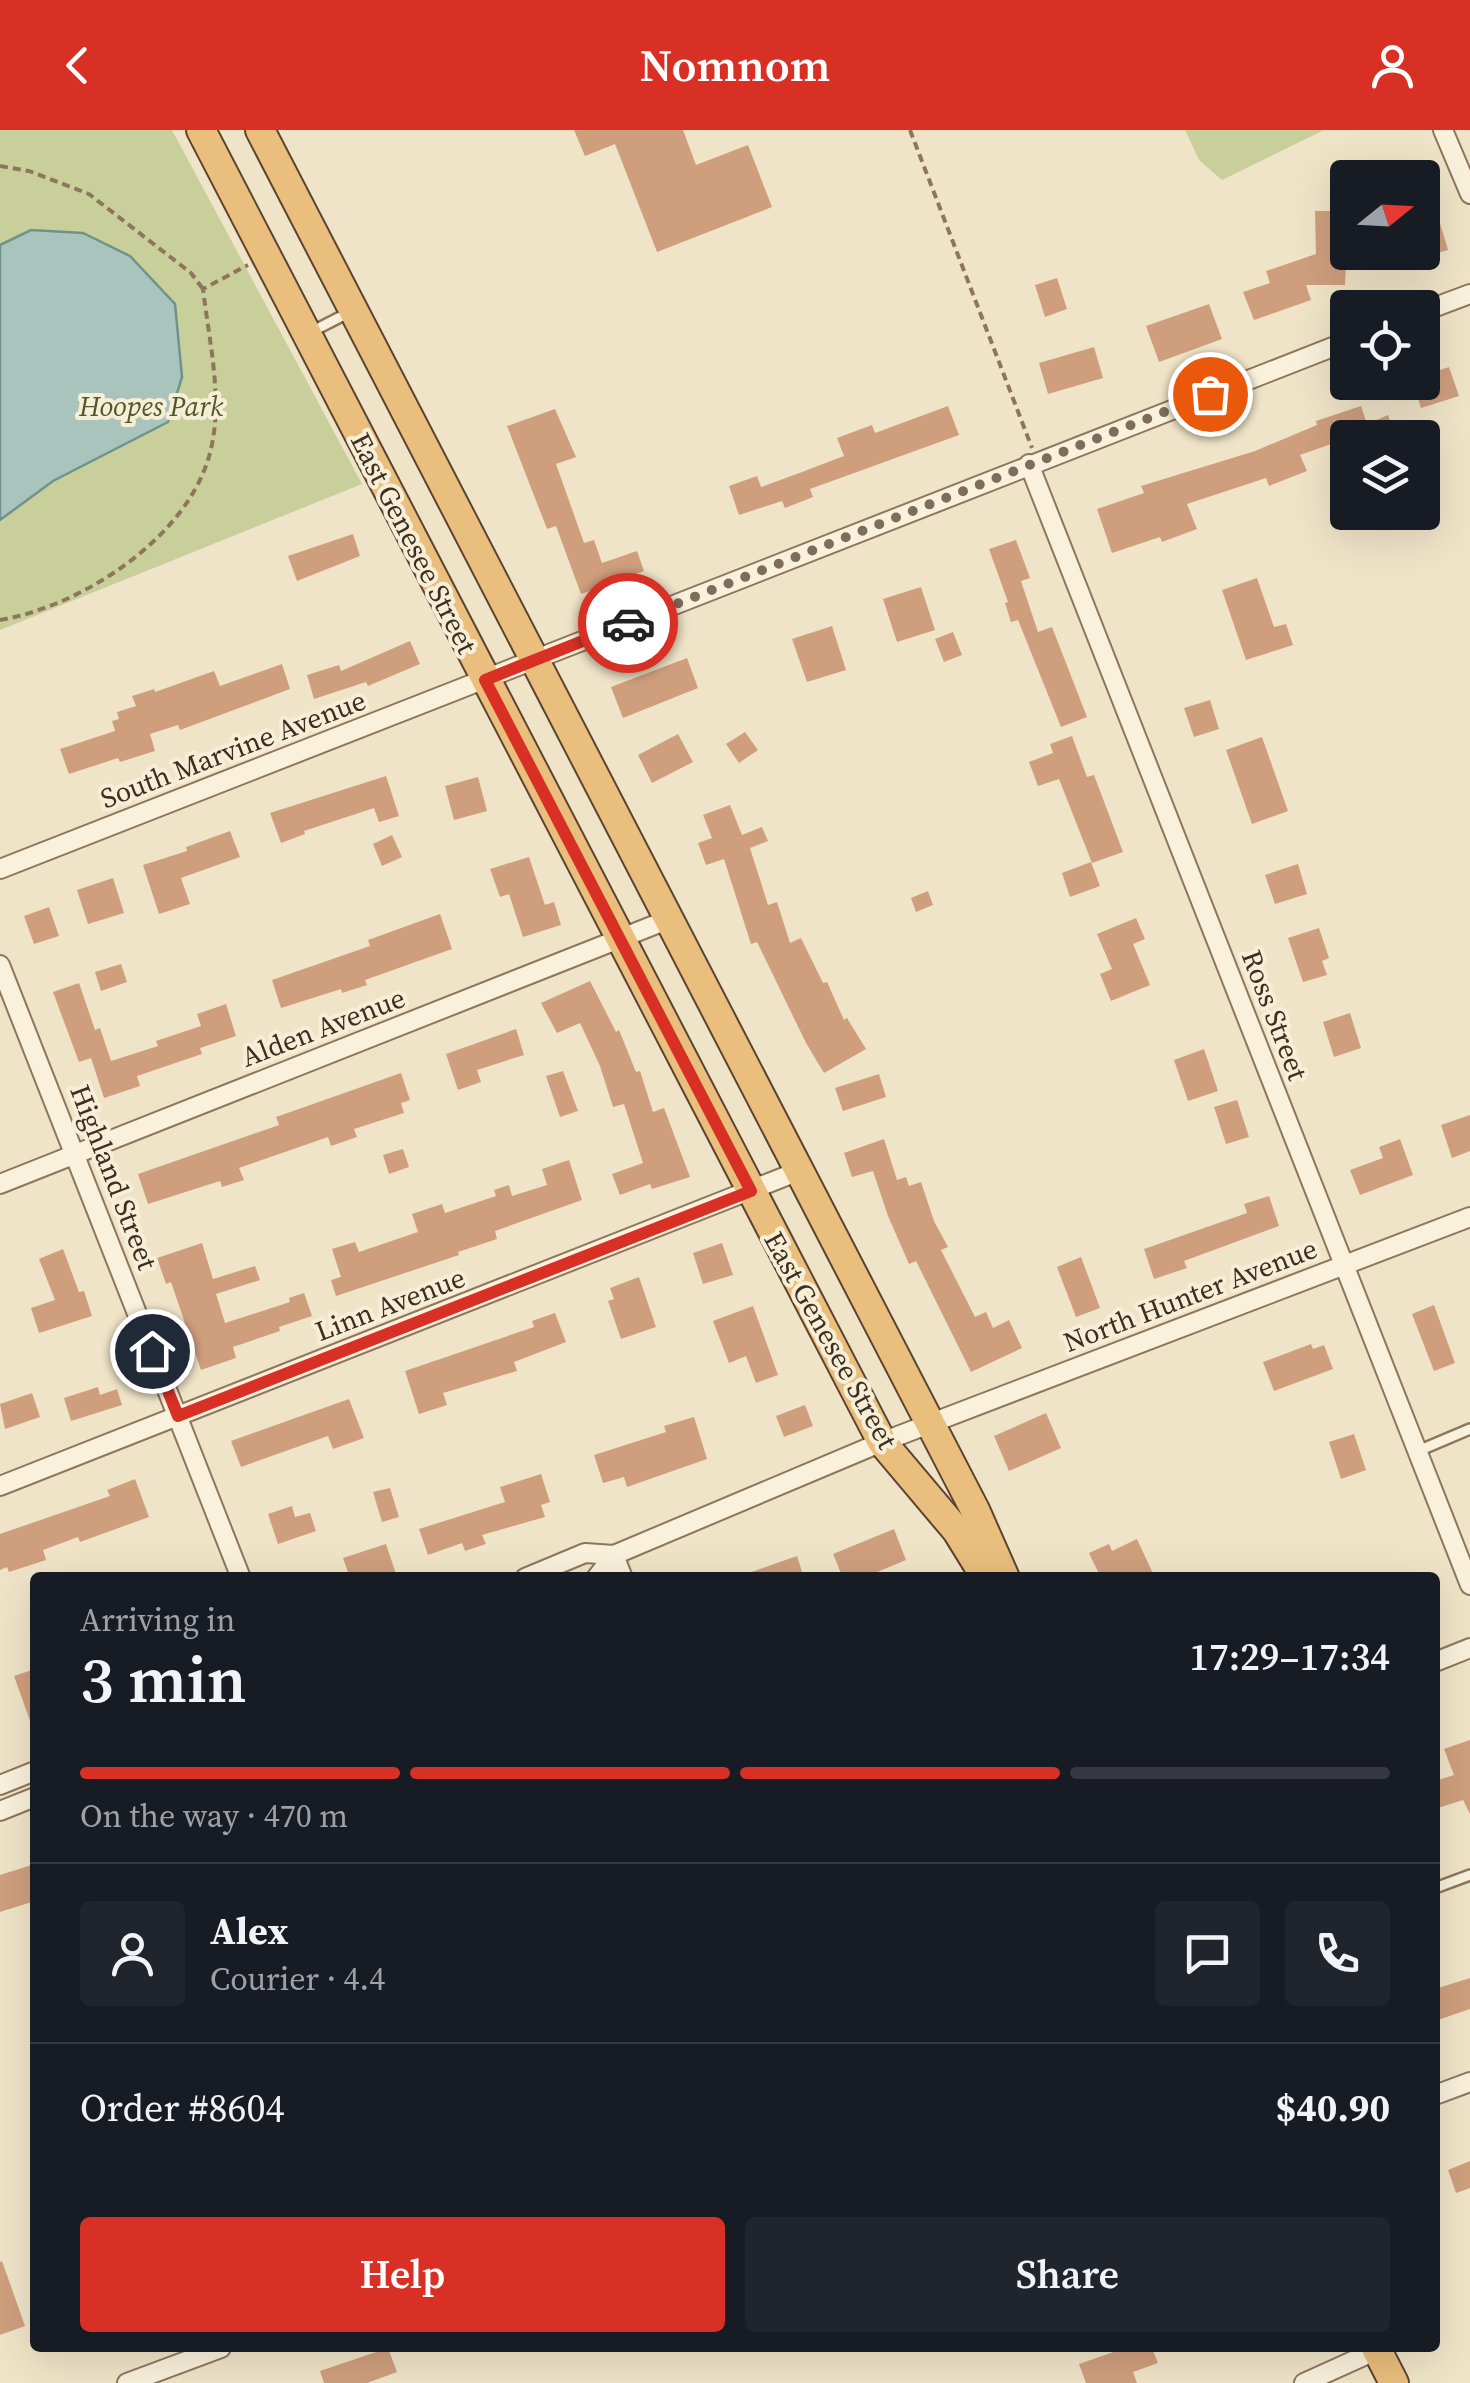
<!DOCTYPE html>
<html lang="en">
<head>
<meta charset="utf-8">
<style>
	:root { --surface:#171b24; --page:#20242c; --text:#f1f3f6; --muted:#9ea1a6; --line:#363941; --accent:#d93025 }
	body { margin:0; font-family:"Source Serif 4",serif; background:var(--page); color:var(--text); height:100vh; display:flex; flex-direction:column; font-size:38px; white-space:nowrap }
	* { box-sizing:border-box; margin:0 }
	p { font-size:32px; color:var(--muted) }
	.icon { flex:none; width:55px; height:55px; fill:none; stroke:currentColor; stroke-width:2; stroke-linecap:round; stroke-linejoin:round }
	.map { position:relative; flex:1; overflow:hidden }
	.panel { position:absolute; left:30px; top:1442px; width:1410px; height:780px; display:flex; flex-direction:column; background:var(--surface); border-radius:10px; box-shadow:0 10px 40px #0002 }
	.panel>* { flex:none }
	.needle { width:65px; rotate:72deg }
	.controls { position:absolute; left:1330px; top:30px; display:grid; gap:20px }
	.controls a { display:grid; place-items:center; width:110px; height:110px; border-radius:10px; background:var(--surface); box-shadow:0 10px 40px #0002; font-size:50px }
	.pin { position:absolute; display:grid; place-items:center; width:85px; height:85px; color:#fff; margin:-42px; border:5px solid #fff; border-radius:50%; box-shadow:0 2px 10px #0007 }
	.courier { position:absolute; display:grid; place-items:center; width:100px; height:100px; margin:-50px; border:8px solid #d93025; border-radius:50%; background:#fff; color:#222; box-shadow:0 2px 12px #0007 }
	.headline em { font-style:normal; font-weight:600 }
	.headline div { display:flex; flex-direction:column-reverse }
	.headline { display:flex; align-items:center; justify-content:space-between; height:170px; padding:0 50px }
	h1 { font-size:65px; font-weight:600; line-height:75px }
	.bar { display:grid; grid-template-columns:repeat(4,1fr); gap:15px 10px; align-content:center; height:120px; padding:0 50px }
	.bar i { height:12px; border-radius:8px; background:var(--line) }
	.bar .active { background:var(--accent) }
	.bar p { grid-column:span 4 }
	.line { display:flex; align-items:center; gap:25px; padding:0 50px; border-top:2px solid var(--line) }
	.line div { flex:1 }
	.round { display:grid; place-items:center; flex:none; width:105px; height:105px; border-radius:10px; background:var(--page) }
	.button { display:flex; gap:20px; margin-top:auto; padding:20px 50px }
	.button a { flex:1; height:115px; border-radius:10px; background:var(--accent); color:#fff; font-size:40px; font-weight:600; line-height:115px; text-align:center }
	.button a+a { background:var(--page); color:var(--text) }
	header { display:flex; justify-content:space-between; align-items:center; height:130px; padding:0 50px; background:var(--accent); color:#fff; font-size:45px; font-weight:600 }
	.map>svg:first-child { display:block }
	.green { fill:#c9cf9b }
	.water { fill:#a9c4bc; stroke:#6f938a; stroke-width:2.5 }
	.building { fill:#cf9f7d }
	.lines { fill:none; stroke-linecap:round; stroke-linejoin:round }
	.service-casing { stroke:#8d765c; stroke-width:14 }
	.minor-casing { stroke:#8d765c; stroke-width:22 }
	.trunk-casing { stroke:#5b4430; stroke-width:32 }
	.path { stroke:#8d765c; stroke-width:4; stroke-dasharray:8 5; stroke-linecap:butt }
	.service { stroke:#faf1dc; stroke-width:9 }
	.minor { stroke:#faf1dc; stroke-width:18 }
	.trunk { stroke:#eabe7c; stroke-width:28 }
	.done { stroke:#7c6e5b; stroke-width:10; stroke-dasharray:0 18 }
	.route { stroke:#d93025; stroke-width:12 }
	.labels { text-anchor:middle; stroke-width:8; stroke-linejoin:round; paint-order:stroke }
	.park-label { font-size:28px; font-style:italic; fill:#4d5a26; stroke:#f7eed8 }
	.street-label { font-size:28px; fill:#3d2e20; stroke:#f7eed8 }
</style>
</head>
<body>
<header><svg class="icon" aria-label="back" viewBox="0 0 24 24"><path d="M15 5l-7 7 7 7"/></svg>Nomnom<svg class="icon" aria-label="person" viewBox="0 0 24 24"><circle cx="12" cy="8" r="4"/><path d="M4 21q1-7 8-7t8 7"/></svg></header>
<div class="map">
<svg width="1470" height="2253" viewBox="0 0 1470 2253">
	<rect width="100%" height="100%" fill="#f0e4c8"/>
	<g class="green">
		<polygon points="0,0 172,0 362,354 0,500"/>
		<polygon points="1185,0 1324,0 1222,50 1199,30"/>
	</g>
	<polygon class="water" points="31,100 83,103 130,126 175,174 182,247 168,292 53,351 0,390 0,115"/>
	<g class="building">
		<polygon points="574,0 683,0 696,35 748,15 772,77 657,122 615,14 585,26"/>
		<polygon points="1315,81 1342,81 1342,92 1348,92 1345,155 1306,155 1311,170 1254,190 1243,162 1270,153 1266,141 1316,124"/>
		<polygon points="1440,93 1448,120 1422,128 1422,99"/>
		<polygon points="1057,148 1067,179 1045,187 1035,155"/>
		<polygon points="1209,174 1222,209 1159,232 1146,196"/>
		<polygon points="1094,217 1103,248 1048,264 1039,233"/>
		<polygon points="1449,237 1459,266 1421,278 1413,252 1422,252 1422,246"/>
		<polygon points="948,276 959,305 810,359 813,367 785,378 782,371 739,385 729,356 757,346 761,357 802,342 844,326 837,308 872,295 875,303"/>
		<polygon points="1361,276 1367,294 1388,285 1396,308 1348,308 1300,325 1307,341 1269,356 1266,348 1187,374 1197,399 1162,412 1160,407 1112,423 1097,379 1144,363 1141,356 1255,321 1317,295 1316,291"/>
		<polygon points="555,279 576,327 556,334 584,413 594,410 602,433 637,421 644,441 581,464 556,396 547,399 507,296"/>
		<polygon points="353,404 360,426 297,451 288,426"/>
		<polygon points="1016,410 1030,448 1021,451 1038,502 1052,497 1087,587 1061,597 1018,490 1011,492 1005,473 1008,472 989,419"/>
		<polygon points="1257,448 1274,497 1286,494 1293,515 1246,530 1222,460"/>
		<polygon points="921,457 935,500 897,512 883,469"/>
		<polygon points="832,496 846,540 807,552 792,509"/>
		<polygon points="953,502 962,525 944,532 935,509"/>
		<polygon points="410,511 420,534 368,556 366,552 314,569 307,545 339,535 341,541"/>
		<polygon points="687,528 698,558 623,588 611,557"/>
		<polygon points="282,534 290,559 180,600 178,595 150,604 155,621 120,632 118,628 69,644 60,619 115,601 112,591 119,589 117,582 136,576 132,566 154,559 155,562 214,541 220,556"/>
		<polygon points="1210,570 1219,599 1194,607 1184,578"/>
		<polygon points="745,602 758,620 739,633 726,614"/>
		<polygon points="678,604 693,632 652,653 638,625"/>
		<polygon points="1072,606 1087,647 1094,645 1123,722 1092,733 1059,649 1038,656 1029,632 1053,623 1050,614"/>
		<polygon points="1262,607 1288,681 1252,694 1226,620"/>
		<polygon points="386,646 399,686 379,692 374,678 304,701 305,704 281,713 270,683"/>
		<polygon points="478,647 487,681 454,690 445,656"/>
		<polygon points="730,675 742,705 762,697 768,711 750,718 768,775 777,772 790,813 801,808 823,853 827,852 844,890 847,888 866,919 824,943 806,913 757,812 751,814 724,729 706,735 698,713 712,708 703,685"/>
		<polygon points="230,701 240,727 181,748 190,774 159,784 143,735 187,721 186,717"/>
		<polygon points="392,705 402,727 382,736 373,714"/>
		<polygon points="529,727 545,775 554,772 561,795 523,807 509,764 500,767 490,739"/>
		<polygon points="1091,732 1100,756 1070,767 1062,743"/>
		<polygon points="1298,734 1307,764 1275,774 1265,745"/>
		<polygon points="113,748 124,783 88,794 77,760"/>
		<polygon points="928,761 933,775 916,782 911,768"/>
		<polygon points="49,777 59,806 34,814 24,786"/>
		<polygon points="440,784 452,819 365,850 367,855 342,863 341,859 281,878 272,850 370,816 368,810"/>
		<polygon points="1136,788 1145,809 1133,814 1150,855 1111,871 1100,844 1112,839 1097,804"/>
		<polygon points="1319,798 1329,828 1322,831 1327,845 1303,852 1288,808"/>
		<polygon points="121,834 127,852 101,861 95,842"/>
		<polygon points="590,851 616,902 619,900 636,942 640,941 653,982 664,978 690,1047 652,1059 650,1054 620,1065 612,1044 643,1033 624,974 613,977 600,936 580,893 557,903 541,873"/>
		<polygon points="79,853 95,900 100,898 111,931 158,916 156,911 201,896 197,884 226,874 236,906 200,918 202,924 137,946 140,956 104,968 91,928 79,932 53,862"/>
		<polygon points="1350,883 1361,918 1334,927 1323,892"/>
		<polygon points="516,899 524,925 477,940 481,952 458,960 446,924"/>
		<polygon points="1204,919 1218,961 1188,971 1174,930"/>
		<polygon points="563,941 578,981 560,987 546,946"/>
		<polygon points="401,943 410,970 401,973 404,983 354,999 357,1007 331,1016 328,1007 239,1038 244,1050 222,1057 220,1051 148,1074 138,1044 279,995 276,987"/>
		<polygon points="879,944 886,967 843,981 835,958"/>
		<polygon points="1237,970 1249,1007 1226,1014 1214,977"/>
		<polygon points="1470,985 1470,1021 1452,1028 1441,995"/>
		<polygon points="884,1009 897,1050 906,1047 909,1056 921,1052 934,1091 948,1117 941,1120 975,1187 986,1182 993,1198 1009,1190 1022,1218 971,1242 916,1131 909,1134 888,1086 873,1041 852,1047 844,1023"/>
		<polygon points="1400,1009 1413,1045 1360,1065 1350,1040 1383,1028 1379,1017"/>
		<polygon points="403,1019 409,1037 389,1044 383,1025"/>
		<polygon points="569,1030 582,1070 495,1101 497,1109 458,1122 459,1125 336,1166 331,1150 341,1147 332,1119 355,1112 359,1122 418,1102 412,1084 442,1074 445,1083 496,1066 494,1060 509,1055 512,1066 547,1055 542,1039"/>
		<polygon points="1269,1066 1279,1096 1184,1131 1187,1138 1154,1149 1144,1119 1247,1083 1244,1074"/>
		<polygon points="202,1113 213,1149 255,1136 260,1150 216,1164 225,1193 290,1172 289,1168 304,1163 312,1186 279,1197 280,1201 233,1217 236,1228 201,1240 171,1152 166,1154 157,1128"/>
		<polygon points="722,1113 733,1145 703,1154 693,1123"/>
		<polygon points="63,1119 79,1162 84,1161 92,1186 39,1203 31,1178 55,1170 39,1129"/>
		<polygon points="1081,1127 1100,1178 1076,1187 1057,1137"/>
		<polygon points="639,1147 656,1197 621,1209 608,1171 614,1169 610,1158"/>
		<polygon points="1434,1175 1455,1233 1434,1241 1412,1184"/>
		<polygon points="753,1176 778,1245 756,1253 746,1226 729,1233 713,1191"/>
		<polygon points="555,1183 566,1212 514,1232 517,1241 443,1263 447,1275 419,1284 405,1241 534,1197 532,1191"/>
		<polygon points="1311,1214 1313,1219 1324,1215 1333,1239 1274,1261 1263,1232"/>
		<polygon points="98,1257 100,1265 117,1259 122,1275 71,1291 64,1268"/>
		<polygon points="32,1263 40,1287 5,1299 0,1274"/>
		<polygon points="349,1269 364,1308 333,1319 328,1306 241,1337 231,1311"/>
		<polygon points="805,1275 813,1296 784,1307 776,1286"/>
		<polygon points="1046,1283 1061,1318 1009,1341 994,1306"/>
		<polygon points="694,1287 707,1329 627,1357 624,1347 603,1353 594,1325 666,1302 664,1296"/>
		<polygon points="1354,1304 1366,1340 1341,1349 1329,1312"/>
		<polygon points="541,1344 550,1372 541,1375 545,1387 482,1405 486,1414 465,1421 462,1413 428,1425 419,1399 505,1372 500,1357"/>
		<polygon points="135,1349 149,1387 80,1412 78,1407 43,1420 46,1430 9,1442 7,1437 0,1440 0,1404 110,1366 107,1360"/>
		<polygon points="390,1358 399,1387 382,1392 373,1362"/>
		<polygon points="292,1376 295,1387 310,1383 316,1401 278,1414 268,1384"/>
		<polygon points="894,1399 906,1430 863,1448 843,1448 833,1424"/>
		<polygon points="1137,1409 1155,1448 1101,1448 1089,1423 1109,1414 1112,1421"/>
		<polygon points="386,1414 396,1444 385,1448 350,1448 343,1428"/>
		<polygon points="797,1426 804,1448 743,1448 743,1445"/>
		<polygon points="35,1539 35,1598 33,1599 14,1546"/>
		<polygon points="1470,1610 1470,1684 1463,1670 1435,1679 1435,1651 1454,1645 1444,1619"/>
		<polygon points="35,1734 35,1771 0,1782 0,1745"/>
		<polygon points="1470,1848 1470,1879 1435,1891 1435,1859"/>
		<polygon points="1470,2031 1470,2058 1456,2063 1448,2040"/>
		<polygon points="2,2131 25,2196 0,2205 0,2132"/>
		<polygon points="388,2218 397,2242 367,2253 324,2253 320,2241"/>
		<polygon points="1125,2218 1152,2218 1158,2233 1133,2242 1137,2253 1086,2253 1079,2234"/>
	</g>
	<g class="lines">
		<g class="service-casing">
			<g id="service">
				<polyline points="309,203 348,183"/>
				<polyline points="1418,1321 1470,1299"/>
				<polyline points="1435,1758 1470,1745"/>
			</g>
		</g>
		<g class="minor-casing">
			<g id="minor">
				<polyline points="1443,0 1470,64"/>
				<polyline points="1422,182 1470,164"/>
				<polyline points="1029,334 1470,1455"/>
				<polyline points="0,739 1348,211"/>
				<polyline points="0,835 241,1448"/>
				<polyline points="0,1054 667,790"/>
				<polyline points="0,1356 799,1041"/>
				<polyline points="614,1425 623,1448"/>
				<polyline points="525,1448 585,1423 614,1425 882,1312 1470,1087"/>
				<polyline points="596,1448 614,1425"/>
				<polyline points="1435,1532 1470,1518"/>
				<polyline points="0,1655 35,1641"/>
				<polyline points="0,1681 35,1667"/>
				<polyline points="1435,1965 1470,1952"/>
				<polyline points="127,2253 221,2218"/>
				<polyline points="1304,2253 1377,2220"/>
			</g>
		</g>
		<g class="trunk-casing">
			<g id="trunk">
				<polyline points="201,0 882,1312 957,1401 986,1448"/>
				<polyline points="260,0 975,1380 1005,1448"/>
				<polyline points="1376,2218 1394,2253"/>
			</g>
		</g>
		<g class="path">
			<polyline points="910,0 1032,318"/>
			<polyline points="0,36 29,41 89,64 191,143 203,159"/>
			<path d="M0 490C83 476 191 406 211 319 223 267 209 211 203 159L248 135"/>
		</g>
		<use href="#service" class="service"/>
		<use href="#minor" class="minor"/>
		<use href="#trunk" class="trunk"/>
	</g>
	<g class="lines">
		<polyline class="done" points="628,493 1210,264"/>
		<polyline class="route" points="152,1221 178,1286 751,1061 485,550 628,493"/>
	</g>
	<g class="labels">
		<g class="park-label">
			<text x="151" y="286">Hoopes Park</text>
		</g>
		<g class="street-label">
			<text transform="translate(414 413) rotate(63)" y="10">East Genesee Street</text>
			<text transform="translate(233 619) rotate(-21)" y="10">South Marvine Avenue</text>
			<text transform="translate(1275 885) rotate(69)" y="10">Ross Street</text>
			<text transform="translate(323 897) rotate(-21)" y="10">Alden Avenue</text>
			<text transform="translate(114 1047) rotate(69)" y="10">Highland Street</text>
			<text transform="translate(1190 1165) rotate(-21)" y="10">North Hunter Avenue</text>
			<text transform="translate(390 1174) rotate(-21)" y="10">Linn Avenue</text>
			<text transform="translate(831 1210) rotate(61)" y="10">East Genesee Street</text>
		</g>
	</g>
</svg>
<div class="controls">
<a><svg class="needle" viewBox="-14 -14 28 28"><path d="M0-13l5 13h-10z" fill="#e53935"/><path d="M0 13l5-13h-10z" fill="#9ea1a6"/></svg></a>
<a><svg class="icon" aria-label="locate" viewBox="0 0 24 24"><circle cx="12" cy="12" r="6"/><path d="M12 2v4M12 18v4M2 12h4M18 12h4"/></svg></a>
<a><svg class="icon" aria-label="layers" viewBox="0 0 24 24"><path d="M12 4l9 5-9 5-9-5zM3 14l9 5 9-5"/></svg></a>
</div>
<div class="pin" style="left:1210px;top:264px;background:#ea580c"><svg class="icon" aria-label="bag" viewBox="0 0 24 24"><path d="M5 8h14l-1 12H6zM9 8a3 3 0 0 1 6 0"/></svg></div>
<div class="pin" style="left:152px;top:1221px;background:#1f2937"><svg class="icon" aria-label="home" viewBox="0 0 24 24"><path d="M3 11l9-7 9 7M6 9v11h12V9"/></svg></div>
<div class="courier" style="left:628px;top:493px"><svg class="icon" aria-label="car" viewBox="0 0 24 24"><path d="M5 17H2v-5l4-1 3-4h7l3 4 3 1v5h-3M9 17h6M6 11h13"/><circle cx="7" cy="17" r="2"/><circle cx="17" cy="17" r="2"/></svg></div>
<section class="panel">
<div class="headline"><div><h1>3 min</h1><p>Arriving in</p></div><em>17:29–17:34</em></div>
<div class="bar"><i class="active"></i><i class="active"></i><i class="active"></i><i></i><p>On the way · 470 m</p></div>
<div class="line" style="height:180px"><a class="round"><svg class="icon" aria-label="person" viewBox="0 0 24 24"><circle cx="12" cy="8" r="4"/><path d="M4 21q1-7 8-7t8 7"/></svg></a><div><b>Alex</b><p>Courier · 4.4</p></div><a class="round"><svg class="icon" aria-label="chat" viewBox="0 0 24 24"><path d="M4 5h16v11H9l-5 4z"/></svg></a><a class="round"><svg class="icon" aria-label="phone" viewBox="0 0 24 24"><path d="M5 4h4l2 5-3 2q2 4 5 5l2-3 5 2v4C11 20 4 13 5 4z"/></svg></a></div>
<div class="line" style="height:130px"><div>Order #8604</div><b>$40.90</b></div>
<div class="button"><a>Help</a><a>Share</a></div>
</section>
</div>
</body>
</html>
